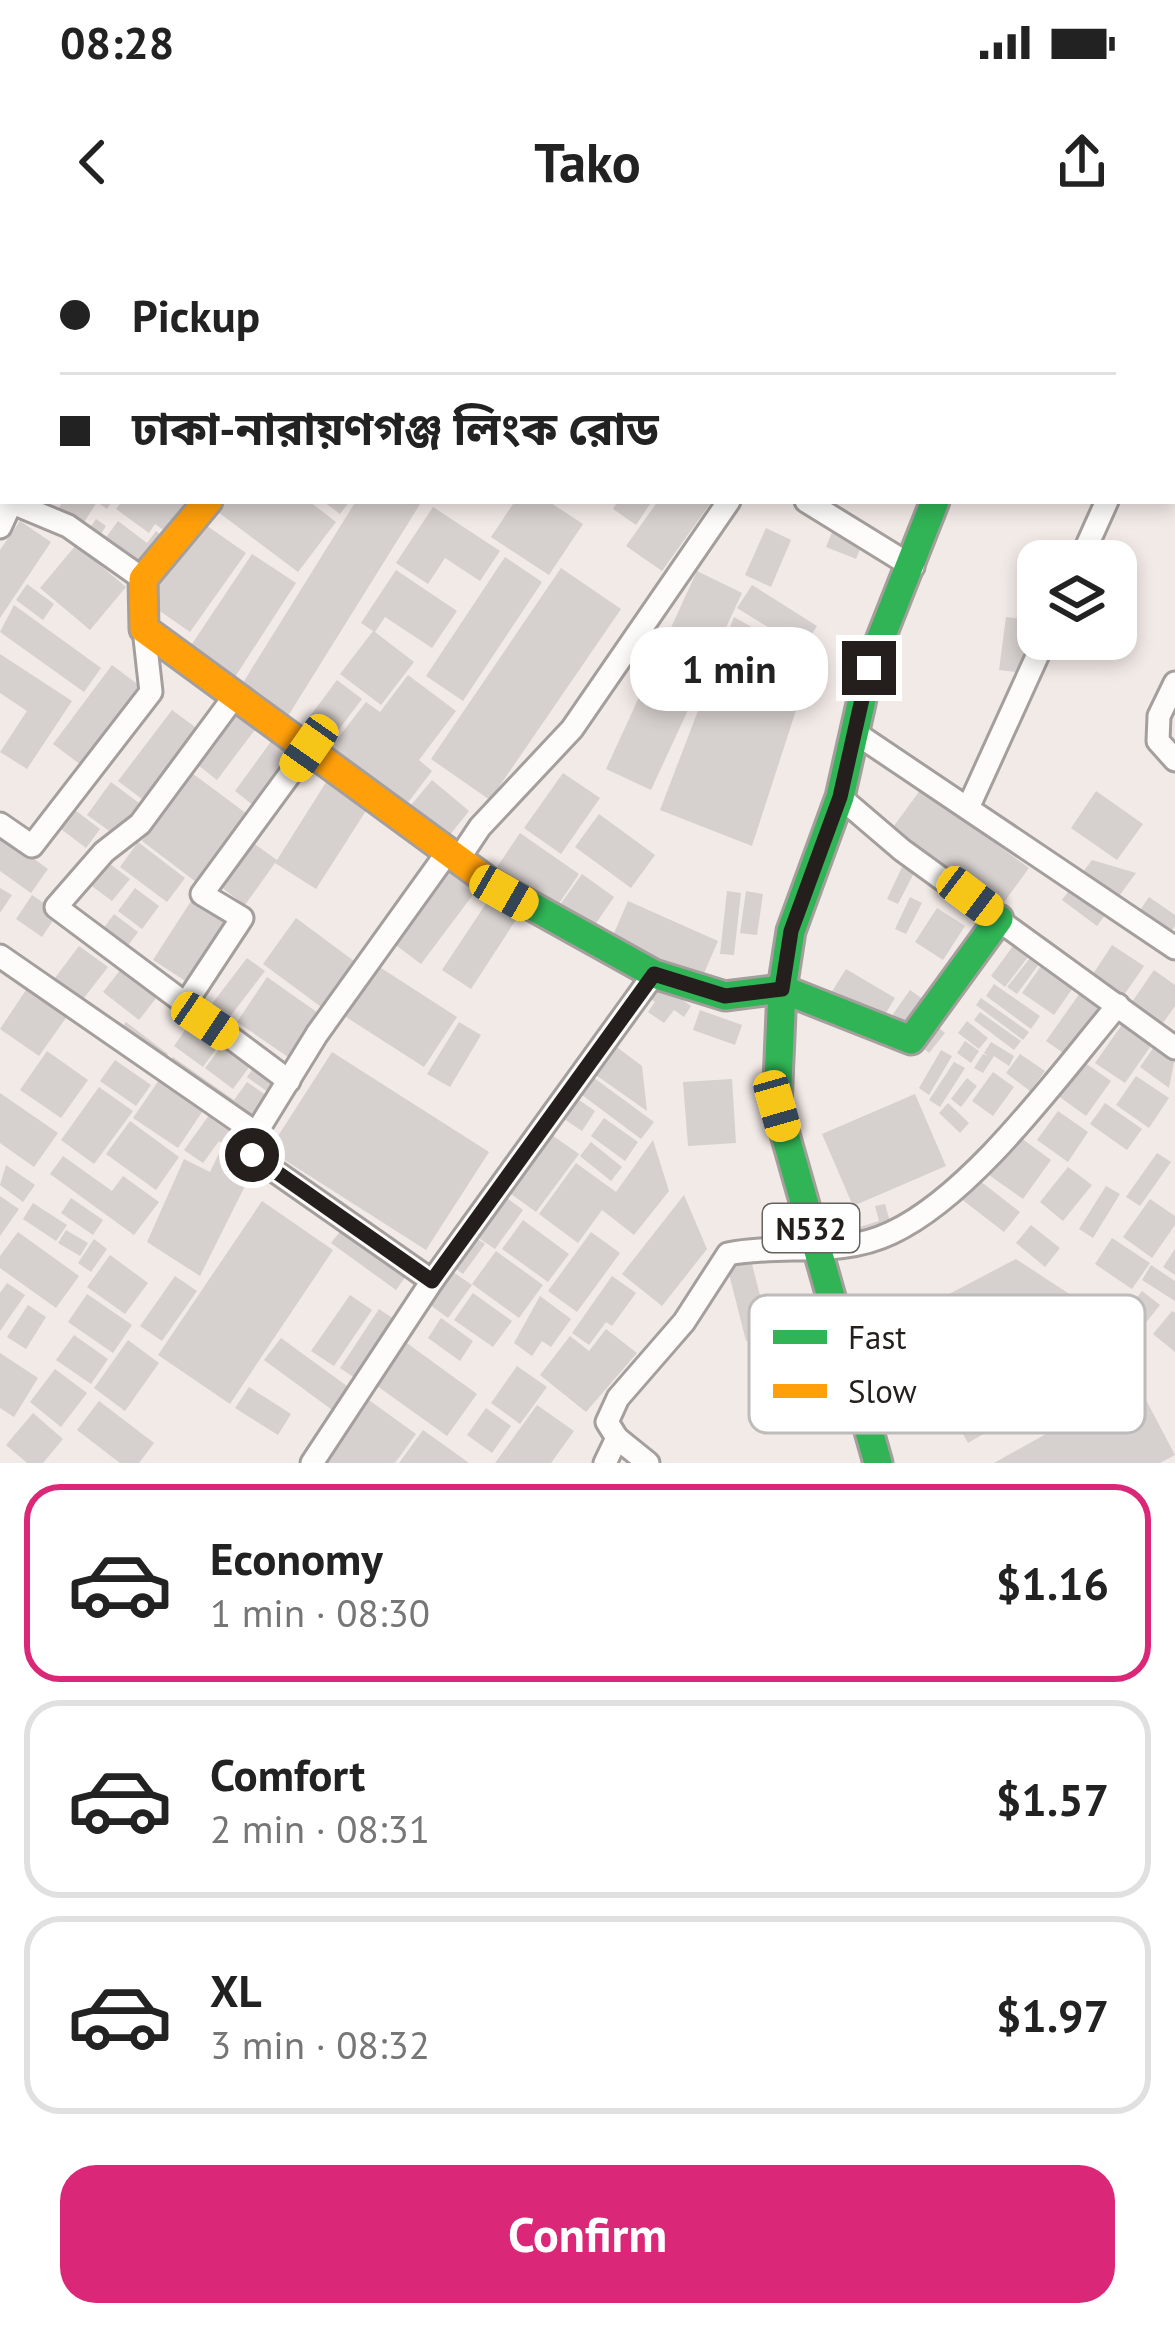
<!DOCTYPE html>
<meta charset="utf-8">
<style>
body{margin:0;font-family:"PT Sans","Noto Sans Bengali",sans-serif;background:#f2f2f2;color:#222;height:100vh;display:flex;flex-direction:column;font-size:45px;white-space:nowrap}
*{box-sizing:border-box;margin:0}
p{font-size:39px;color:#767676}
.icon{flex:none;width:66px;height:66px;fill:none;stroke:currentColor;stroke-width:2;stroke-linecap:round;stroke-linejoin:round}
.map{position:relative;height:1223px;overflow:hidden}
.drawer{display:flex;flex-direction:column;background:#fff;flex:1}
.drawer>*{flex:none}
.hud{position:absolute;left:0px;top:0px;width:1176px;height:264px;box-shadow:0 6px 18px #0003;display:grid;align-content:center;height:264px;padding:0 60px;background:#fff}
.buttons{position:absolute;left:1017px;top:300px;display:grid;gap:24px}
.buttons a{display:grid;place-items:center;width:120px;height:120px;border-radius:24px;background:#fff;box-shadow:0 6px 18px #0003;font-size:60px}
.end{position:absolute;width:54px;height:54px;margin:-27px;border:15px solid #241f1d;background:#fff;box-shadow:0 0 0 6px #fff}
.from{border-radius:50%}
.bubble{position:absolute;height:84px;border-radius:36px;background:#fff;box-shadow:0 6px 18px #0003;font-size:39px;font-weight:800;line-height:84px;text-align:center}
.car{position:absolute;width:36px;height:72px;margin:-36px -18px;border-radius:15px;box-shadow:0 0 9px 3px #0007;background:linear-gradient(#f5c518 24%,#345 0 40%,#f5c518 0 76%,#345 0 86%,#f5c518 0)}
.hud b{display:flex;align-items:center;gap:42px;height:114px;font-size:45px}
.hud b+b{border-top:3px solid #e0e0e0}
.hud i{width:30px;height:30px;background:#222}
ul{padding:21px 0 0;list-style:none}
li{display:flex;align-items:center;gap:36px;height:198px;margin:0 24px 18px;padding:0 36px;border:6px solid #e0e0e0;border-radius:36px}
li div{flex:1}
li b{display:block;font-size:45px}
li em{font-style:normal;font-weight:800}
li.active{border-color:#db2777}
li>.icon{width:108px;height:108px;stroke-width:1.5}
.action{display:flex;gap:24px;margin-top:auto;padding:24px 60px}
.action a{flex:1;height:138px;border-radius:36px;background:#db2777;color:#fff;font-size:48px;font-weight:800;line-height:138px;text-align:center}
.status{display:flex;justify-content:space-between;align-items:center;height:84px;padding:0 60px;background:#fff;direction:ltr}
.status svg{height:33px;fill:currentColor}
header{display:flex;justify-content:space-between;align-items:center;height:156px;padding:0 60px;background:#fff;font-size:54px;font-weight:800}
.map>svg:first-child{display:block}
</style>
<div class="status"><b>08:28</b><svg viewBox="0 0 49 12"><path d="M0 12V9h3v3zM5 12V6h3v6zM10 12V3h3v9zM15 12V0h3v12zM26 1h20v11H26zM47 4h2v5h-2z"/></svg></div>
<header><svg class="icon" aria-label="back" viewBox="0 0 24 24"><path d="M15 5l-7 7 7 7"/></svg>Tako<svg class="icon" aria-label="share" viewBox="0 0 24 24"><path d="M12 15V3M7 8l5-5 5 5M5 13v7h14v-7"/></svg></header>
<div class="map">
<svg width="1175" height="1223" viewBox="0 0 1175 1223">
<rect width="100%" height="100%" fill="#f2eae7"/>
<g fill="#d6d0ce">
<path d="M63,261H112L107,269L97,262L81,287L57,271Z"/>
<path d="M122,261H182L193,269L173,297L155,284L149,293L116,269Z"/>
<path d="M214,261H309L336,282L298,332L210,266Z"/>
<path d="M323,261H350L340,274Z"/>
<path d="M356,261H422L288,476L241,446Z"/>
<path d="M515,261H548L583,284L549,335L491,297Z"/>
<path d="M618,261H652L636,285L613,269Z"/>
<path d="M658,261H712L662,331L626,306Z"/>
<path d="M433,267L500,311L480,341L445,318L428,344L396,323Z"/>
<path d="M96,279L106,286L98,299L87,292Z"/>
<path d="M20,281L51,302L0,378V310Z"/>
<path d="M118,281L147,303L156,291L168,301L143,334L102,303Z"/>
<path d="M200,281L246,313L190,392L144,360Z"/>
<path d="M835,285L865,297L856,319L826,307Z"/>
<path d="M766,288L791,300L771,347L745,335Z"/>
<path d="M76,305L126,347L90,390L40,348Z"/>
<path d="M252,314L296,343L233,440L188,410Z"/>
<path d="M505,317L542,342L463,461L426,436Z"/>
<path d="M561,328L621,369L490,560L431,519Z"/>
<path d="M396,330L457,371L432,408L385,377L375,392L414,422L381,465L340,434L373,391L361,383Z"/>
<path d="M697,331L742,353L651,550L606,529Z"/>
<path d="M27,344L54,364L43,380L16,360Z"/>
<path d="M752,345L817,386L803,409L737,368Z"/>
<path d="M14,365L101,428L84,452L0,392Z"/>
<path d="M734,377L812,421L752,606L660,570Z"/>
<path d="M1006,377L1038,381V399H1045L1041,435L999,430Z"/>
<path d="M0,414L72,461L27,529L0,512L27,471L0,453Z"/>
<path d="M112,425L140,446L81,525L53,504Z"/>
<path d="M408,435L456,471L419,520L432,531L403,569L328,511L366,462L380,472Z"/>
<path d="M337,440L362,459L323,510L299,491Z"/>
<path d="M233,469L257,487L217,540L194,522Z"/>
<path d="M172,470L203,493L150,565L118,541Z"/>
<path d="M275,496L301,513L258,569L235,551Z"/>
<path d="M192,533L251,577L200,645L142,601Z"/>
<path d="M563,533L600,558L561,614L524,588Z"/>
<path d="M330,536L371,563L316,649L275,623L245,665L217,644L249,600L277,620Z"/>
<path d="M432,540L469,571L445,601L407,570Z"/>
<path d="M111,542L143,566L119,598L87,575Z"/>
<path d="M921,549L1029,628L999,669L891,590Z"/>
<path d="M1096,551L1143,584L1117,620L1071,588Z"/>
<path d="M71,567L100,589L86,608L57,586Z"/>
<path d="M599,574L655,615L631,648L575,607Z"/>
<path d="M520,593L579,634L552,674L493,633Z"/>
<path d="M0,594L48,629L31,653L0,631Z"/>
<path d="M138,602L185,638L167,662L120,627Z"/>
<path d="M1092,620L1136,633L1097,686L1062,660Z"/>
<path d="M106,621L130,639L112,661L89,644Z"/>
<path d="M902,627L914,633L898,664L887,659Z"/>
<path d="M443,628L475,652L421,724L389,700Z"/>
<path d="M582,634L614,657L590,692L557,669Z"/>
<path d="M0,648L12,655L0,673Z"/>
<path d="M135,648L159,666L142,689L118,671Z"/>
<path d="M727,651L741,653L734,715L720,714Z"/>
<path d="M746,651L763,654L757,695L740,693Z"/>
<path d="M32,655L58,673L42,697L16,679Z"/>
<path d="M491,656L519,675L471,749L442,730Z"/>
<path d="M910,657L922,663L906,694L895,689Z"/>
<path d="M1149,657L1175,675V686L1158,710L1127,689Z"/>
<path d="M193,658L229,682L190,744L153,720Z"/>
<path d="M628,661L718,701L701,740L611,700Z"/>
<path d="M937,668L965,686L943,720L915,702Z"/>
<path d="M114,674L138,692L121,715L97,697Z"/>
<path d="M296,678L358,724L324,769L263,724Z"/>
<path d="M1112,705L1144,726L1122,758L1091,737Z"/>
<path d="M79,706L108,727L80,763L52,742Z"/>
<path d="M1013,706L1028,717L1005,747L991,736Z"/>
<path d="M247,718L265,731L229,778L211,765Z"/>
<path d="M1030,718L1039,724L1017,754L1007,747Z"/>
<path d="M1043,723L1075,745L1054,775L1022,753Z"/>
<path d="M378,726L457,777L424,827L346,777Z"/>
<path d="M121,729L157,757L139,780L103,752Z"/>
<path d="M846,729L895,758L872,796L823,766Z"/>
<path d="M1154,730L1175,745V766L1163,783L1132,762Z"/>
<path d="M267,737L321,775L291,819L237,782Z"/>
<path d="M32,741L73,768L39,816L0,789Z"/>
<path d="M658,742L691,766L684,777L674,770L664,783L648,772L655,762L647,756Z"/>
<path d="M994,744L1040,776L1031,789L986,756Z"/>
<path d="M1085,746L1114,766L1075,821L1046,801Z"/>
<path d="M910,750L930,764L896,811L877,797Z"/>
<path d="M981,758L1029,792L1023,800L976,765Z"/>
<path d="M700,770L742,785L735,805L693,790Z"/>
<path d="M980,772L1021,801L1014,810L974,780Z"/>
<path d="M1126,779L1155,800L1125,843L1095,823Z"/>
<path d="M192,780L222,801L203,827L174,806Z"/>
<path d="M967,781L988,798L979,809L958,793Z"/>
<path d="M126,782L168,814L160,824L118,792Z"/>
<path d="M459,782L481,795L450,847L427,834Z"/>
<path d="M933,783L945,793L929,813L917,803Z"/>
<path d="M227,799L255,819L233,849L205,828Z"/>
<path d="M965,801L979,811L971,823L957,813Z"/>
<path d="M991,802L1014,816L1009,826L994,816L983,833L974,828L983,814L988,816L984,813Z"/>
<path d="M1156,804L1175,817L1169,848L1140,827Z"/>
<path d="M614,805L642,826L647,871L593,833Z"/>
<path d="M941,810L952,816L929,855L919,848Z"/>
<path d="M47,811L88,840L61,878L20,850Z"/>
<path d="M332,812L489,912L426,1010L269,910Z"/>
<path d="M1020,814L1045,831L1030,851L1006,833Z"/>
<path d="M173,817L234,860L247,842L273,860L257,884L168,823Z"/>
<path d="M115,820L151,845L136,866L100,841Z"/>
<path d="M1081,820L1111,841L1086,876L1057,855Z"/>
<path d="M954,822L965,828L940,867L929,860Z"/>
<path d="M254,827L282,846L275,857L247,837Z"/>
<path d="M993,832L1014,847L993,876L972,861Z"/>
<path d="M590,835L654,882L641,899L578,852Z"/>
<path d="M1136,836L1169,858L1149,888L1116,865Z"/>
<path d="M161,837L206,866L178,908L133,878Z"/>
<path d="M967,838L977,846L961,867L951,859Z"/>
<path d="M732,839L736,903L688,906L683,842Z"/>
<path d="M99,847L133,871L94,924L61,900Z"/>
<path d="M0,853L58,893L34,927L0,903Z"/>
<path d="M569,853L595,871L582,891L555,873Z"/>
<path d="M915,854L946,926L853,966L822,894Z"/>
<path d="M948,863L969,883L960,893L939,873Z"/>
<path d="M1105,863L1142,889L1127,910L1090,884Z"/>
<path d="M212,871L248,897L237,914L219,901L203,923L184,910Z"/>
<path d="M1058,871L1088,892L1068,922L1037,900Z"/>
<path d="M604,878L638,902L625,921L591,896Z"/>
<path d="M130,881L179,917L156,950L106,914Z"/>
<path d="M549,893L579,914L536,972L507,951Z"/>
<path d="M1017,895L1051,920L1023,959L989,935Z"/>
<path d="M653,900L669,951L634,995L602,970L578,1003L539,974L576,923L616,952Z"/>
<path d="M591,902L622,927L611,941L580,916Z"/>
<path d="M222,907L256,924L200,1036L147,1002L184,919L210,932Z"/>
<path d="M1157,913L1171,922L1140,966L1126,957Z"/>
<path d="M63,916L112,951L123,936L159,962L134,995L50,934Z"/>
<path d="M6,925L35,945L23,962L0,945Z"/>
<path d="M1068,927L1092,945L1063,981L1040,962Z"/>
<path d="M975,937L1020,972L1004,992L960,958Z"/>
<path d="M1106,946L1120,954L1093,998L1079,989Z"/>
<path d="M503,955L523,970L495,1009L474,995Z"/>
<path d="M684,955L707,1009L662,1066L622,1034Z"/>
<path d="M0,956L19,969L0,996Z"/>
<path d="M71,958L103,980L93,995L61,973Z"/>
<path d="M1150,959L1175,976V985L1152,1018L1123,997Z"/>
<path d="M262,961L333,1010L230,1164L158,1115Z"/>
<path d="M33,963L67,985L56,1001L23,979Z"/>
<path d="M885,964L896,1003L863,1013L856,988L879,981L875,966Z"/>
<path d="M523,980L569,1014L548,1042L502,1009Z"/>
<path d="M1031,985L1060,1008L1045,1027L1016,1003Z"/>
<path d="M342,989L406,1036L396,1050L331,1003Z"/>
<path d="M66,990L88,1003L80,1016L58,1003Z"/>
<path d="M18,992L79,1036L56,1068L0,1028V1016Z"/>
<path d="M591,992L620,1013L577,1072L548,1051Z"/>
<path d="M469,993L485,1004L463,1034L448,1023Z"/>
<path d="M1112,998L1150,1023L1132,1049L1095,1024Z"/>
<path d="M94,999L107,1009L91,1032L78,1023Z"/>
<path d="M1175,1009V1035L1163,1027Z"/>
<path d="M496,1011L543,1045L519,1078L472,1044Z"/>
<path d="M110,1015L148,1043L125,1074L87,1047Z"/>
<path d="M1016,1019L1074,1057L934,1131L905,1077Z"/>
<path d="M751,1020L770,1095L746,1101L727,1026Z"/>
<path d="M1151,1025L1175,1041V1061L1142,1040Z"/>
<path d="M446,1027L472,1045L448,1078L422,1059Z"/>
<path d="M175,1036L197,1051L162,1101L140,1086Z"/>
<path d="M612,1036L636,1053L612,1086L606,1082L589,1105L572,1093Z"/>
<path d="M7,1043L25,1055L0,1091V1053Z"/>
<path d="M1142,1051L1160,1065L1140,1090L1123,1076Z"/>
<path d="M473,1053L512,1081L493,1107L454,1080Z"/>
<path d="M87,1054L132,1085L113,1113L68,1082Z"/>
<path d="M350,1055L372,1070L334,1126L311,1111Z"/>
<path d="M540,1056L571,1079L551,1107L542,1101L532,1116L514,1103Z"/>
<path d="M28,1065L46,1077L26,1109L7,1097Z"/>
<path d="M379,1069L394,1079L355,1138L340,1128Z"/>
<path d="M1172,1071L1175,1073V1112L1153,1094Z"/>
<path d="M441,1078L473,1101L460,1121L428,1098Z"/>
<path d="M606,1089L637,1113L586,1172L540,1135L570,1096L589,1111Z"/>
<path d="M1054,1092L1095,1129L968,1203L940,1153Z"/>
<path d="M74,1095L108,1119L91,1144L56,1120Z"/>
<path d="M281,1098L351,1149L335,1172L264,1120Z"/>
<path d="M128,1100L159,1123L125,1171L94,1148Z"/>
<path d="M404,1101L477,1154L447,1196L373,1143Z"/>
<path d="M0,1113L38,1138L14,1177L0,1168Z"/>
<path d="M517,1126L547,1147L520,1184L491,1163Z"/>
<path d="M55,1129L87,1153L61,1187L30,1162Z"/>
<path d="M1137,1143L1175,1215L1160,1223H994Z"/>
<path d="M249,1147L291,1174L278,1195L235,1168Z"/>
<path d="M366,1158L416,1194L395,1223H318Z"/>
<path d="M99,1161L154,1203L139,1223H120L77,1190Z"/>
<path d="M537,1165L574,1191L551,1223H495Z"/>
<path d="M486,1168L511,1186L492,1213L467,1195Z"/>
<path d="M33,1173L63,1199L43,1223H27L6,1205Z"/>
<path d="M423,1190L469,1223H399Z"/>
</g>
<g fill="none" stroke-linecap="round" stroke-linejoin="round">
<defs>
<g id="street">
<path d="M100,3L101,0"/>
<path d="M410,3L412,0"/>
<path d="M1173,117L1175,112"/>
<path d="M8,261L68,286L143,339"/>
<path d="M806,261L913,327"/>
<path d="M0,287L12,261"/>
<path d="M1080,321L1107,261"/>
<path d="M1175,443L1159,476L1158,501L1175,520"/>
<path d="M234,457L140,584L104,612L56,667L289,841"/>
<path d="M854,492L1175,708"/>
<path d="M840,557L902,610L1175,808"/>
<path d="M968,568L1045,399"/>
<path d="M0,584L32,606L151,452L144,389"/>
<path d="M458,620L480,587L572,489L729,261"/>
<path d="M0,716L256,893L252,915L432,1041L654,734"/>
<path d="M184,766L242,678L202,654L309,508"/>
<path d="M256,893L317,794L447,613"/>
<path d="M617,1198L648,1223"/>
<path d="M312,1223L432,1041"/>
<path d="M605,1223L617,1198L607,1182L618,1158L684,1082L728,1014C782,1003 839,1018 891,993C973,955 1059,835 1118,765"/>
</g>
<g id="fast">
<path d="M492,644L654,734L725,756L782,749L911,800L999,679"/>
<path d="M878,1223L777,866L782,749L791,691L840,557L869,428L935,261"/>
</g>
<g id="slow">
<path d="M1075,3L1077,0"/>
<path d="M208,261L143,339L144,389L492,644"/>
</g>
</defs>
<use href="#street" stroke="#a49f9c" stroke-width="27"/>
<use href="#fast" stroke="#a49f9c" stroke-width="33"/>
<use href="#slow" stroke="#a49f9c" stroke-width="33"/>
<use href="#street" stroke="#fdfcfb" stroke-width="21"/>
<use href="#fast" stroke="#30b455" stroke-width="27"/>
<use href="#slow" stroke="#ff9f0a" stroke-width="27"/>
</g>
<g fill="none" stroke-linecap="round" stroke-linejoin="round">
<path stroke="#241f1d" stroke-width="15" d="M252,915L432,1041L654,734L725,756L782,749L791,691L840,557L869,428"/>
</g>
<g text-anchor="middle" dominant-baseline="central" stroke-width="9" stroke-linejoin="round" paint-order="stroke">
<rect fill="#fff" stroke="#666261" stroke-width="3" x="763" y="964" width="96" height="48" rx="9"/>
<g font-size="30" font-weight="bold" fill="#241f1d">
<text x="811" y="988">N532</text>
</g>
</g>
<rect x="749" y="1055" width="396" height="138" rx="18" fill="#fff" stroke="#bdbcbb" stroke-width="3"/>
<rect x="773" y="1090" width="54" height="14" fill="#30b455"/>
<rect x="773" y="1144" width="54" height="14" fill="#ff9f0a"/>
<g font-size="33" fill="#241f1d">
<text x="848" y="1109">Fast</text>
<text x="848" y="1163">Slow</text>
</g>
</svg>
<div class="buttons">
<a><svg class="icon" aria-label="layers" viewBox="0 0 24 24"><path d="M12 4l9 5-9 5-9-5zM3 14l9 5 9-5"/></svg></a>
</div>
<i class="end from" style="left:252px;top:915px"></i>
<i class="end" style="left:869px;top:428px"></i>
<div class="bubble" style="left:630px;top:387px;width:198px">1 min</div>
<i class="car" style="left:309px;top:508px;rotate:215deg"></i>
<i class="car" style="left:504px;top:653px;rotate:120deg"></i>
<i class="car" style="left:970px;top:656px;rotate:127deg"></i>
<i class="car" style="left:205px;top:781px;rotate:124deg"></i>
<i class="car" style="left:777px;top:866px;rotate:164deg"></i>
<div class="hud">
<b><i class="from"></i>Pickup</b>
<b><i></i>ঢাকা-নারায়ণগঞ্জ লিংক রোড</b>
</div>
</div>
<section class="drawer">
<ul>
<li class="active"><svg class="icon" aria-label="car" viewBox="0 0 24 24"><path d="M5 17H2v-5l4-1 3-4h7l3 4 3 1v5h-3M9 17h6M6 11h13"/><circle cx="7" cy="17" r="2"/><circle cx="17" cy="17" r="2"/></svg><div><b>Economy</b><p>1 min · 08:30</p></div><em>$1.16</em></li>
<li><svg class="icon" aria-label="car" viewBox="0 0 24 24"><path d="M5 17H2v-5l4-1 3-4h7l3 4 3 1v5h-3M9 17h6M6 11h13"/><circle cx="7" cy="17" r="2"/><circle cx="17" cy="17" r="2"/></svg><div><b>Comfort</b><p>2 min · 08:31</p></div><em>$1.57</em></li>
<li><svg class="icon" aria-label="car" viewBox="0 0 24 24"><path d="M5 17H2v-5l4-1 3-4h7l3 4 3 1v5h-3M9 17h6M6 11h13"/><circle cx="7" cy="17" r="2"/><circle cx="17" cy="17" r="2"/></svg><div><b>XL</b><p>3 min · 08:32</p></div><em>$1.97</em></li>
</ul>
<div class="action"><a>Confirm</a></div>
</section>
